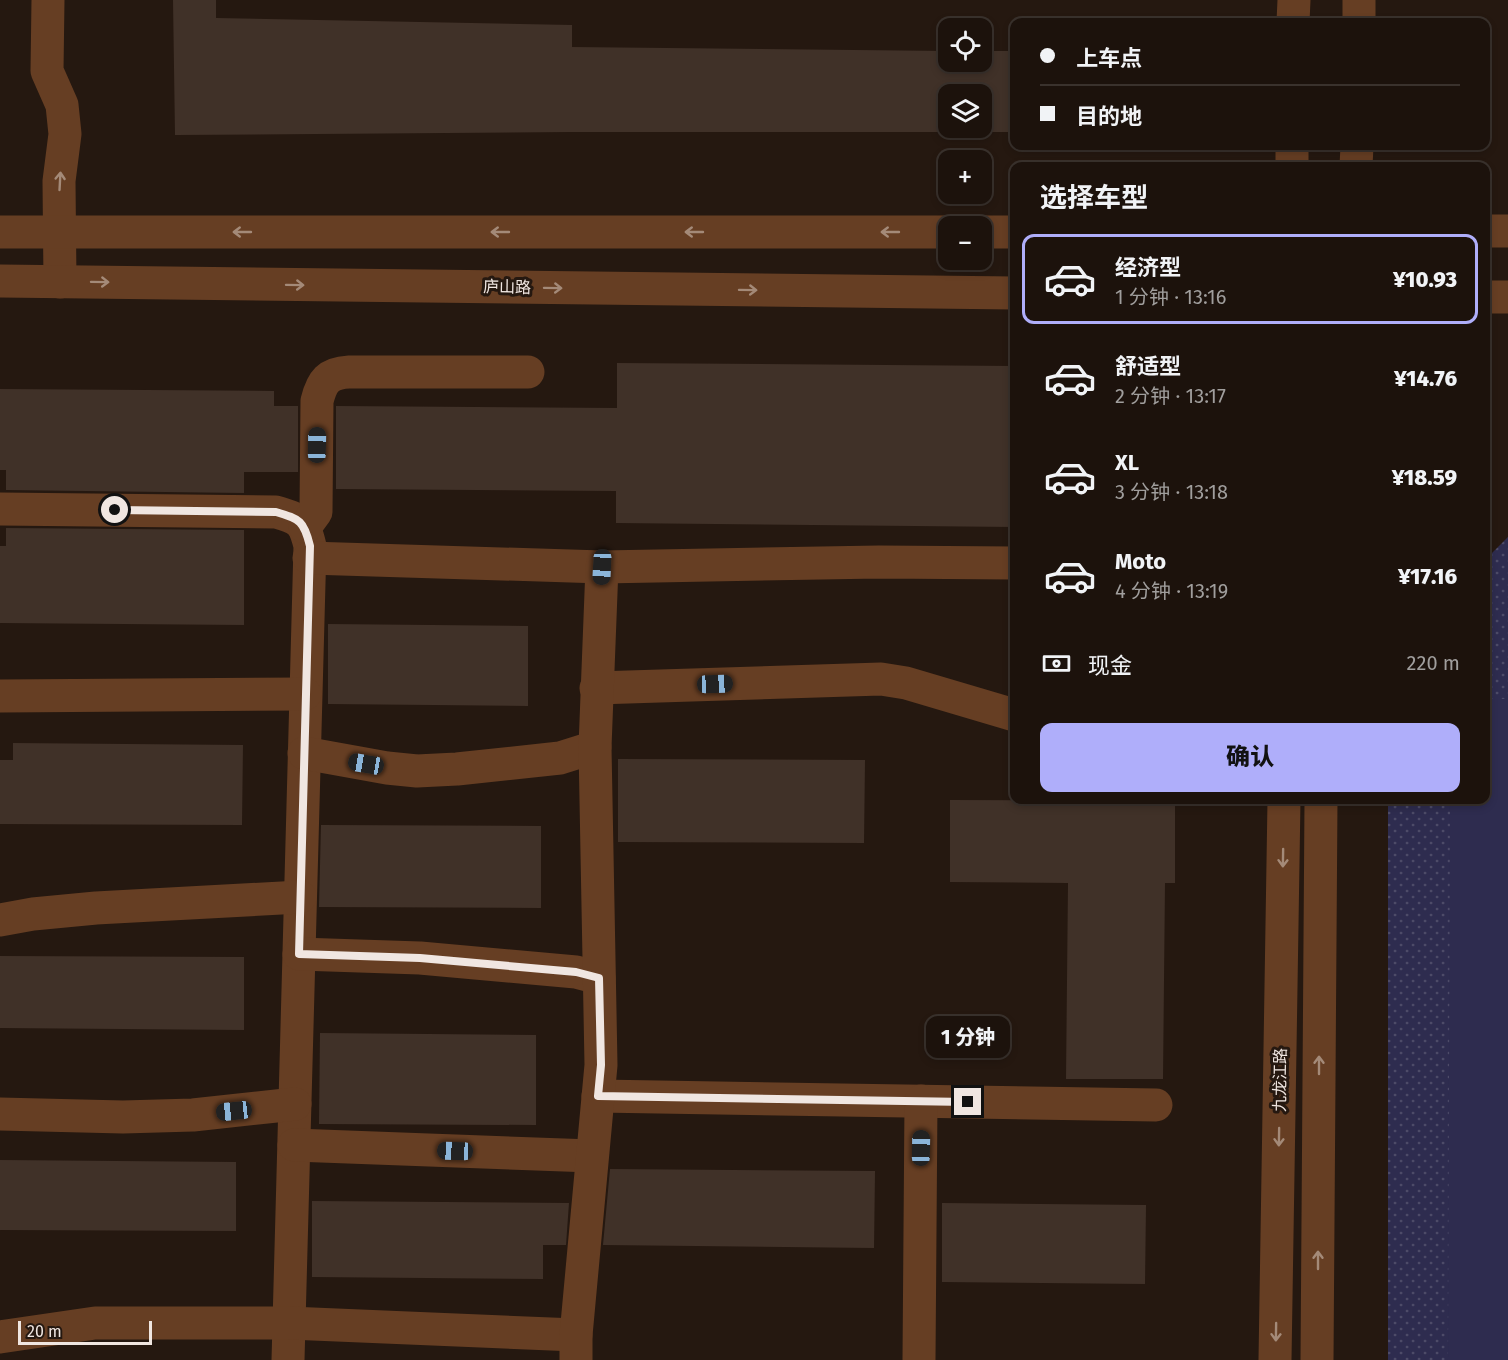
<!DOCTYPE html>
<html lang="zh">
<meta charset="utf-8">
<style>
body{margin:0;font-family:"Fira Sans","Noto Sans SC",sans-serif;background:#251b15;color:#f1f3f6;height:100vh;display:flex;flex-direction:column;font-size:22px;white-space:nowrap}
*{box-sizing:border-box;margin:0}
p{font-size:20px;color:#a09e9d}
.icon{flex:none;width:33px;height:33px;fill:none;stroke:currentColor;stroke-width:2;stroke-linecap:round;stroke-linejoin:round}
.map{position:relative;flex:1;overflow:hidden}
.side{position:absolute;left:1010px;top:162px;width:480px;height:642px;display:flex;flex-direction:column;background:#1c120c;border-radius:12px;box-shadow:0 3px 9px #0003,0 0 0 2px #3a322d}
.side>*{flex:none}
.banner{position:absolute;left:1010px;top:18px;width:480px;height:132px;border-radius:12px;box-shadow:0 3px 9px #0003,0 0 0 2px #3a322d;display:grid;align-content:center;height:132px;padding:0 30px;background:#1c120c}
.controls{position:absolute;left:938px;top:18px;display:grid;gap:12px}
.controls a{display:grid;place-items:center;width:54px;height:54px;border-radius:12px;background:#1c120c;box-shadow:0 3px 9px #0003,0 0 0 2px #3a322d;font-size:30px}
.scale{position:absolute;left:18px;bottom:15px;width:134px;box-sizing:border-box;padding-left:6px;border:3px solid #f0e6e1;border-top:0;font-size:16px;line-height:21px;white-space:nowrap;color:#f0e6e1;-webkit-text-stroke:4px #251810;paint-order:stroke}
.end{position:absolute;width:27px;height:27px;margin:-14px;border:8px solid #f0e6e1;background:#111;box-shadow:0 0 0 3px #111}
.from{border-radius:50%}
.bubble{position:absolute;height:42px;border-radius:12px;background:#1c120c;box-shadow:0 3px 9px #0003,0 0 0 2px #3a322d;font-size:20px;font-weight:800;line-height:42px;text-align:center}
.car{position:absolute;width:18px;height:36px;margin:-18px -9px;border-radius:8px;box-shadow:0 0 4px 2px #0007;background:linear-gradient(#222 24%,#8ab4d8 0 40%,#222 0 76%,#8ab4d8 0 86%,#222 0)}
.banner b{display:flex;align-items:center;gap:21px;height:57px;font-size:22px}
.banner b+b{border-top:2px solid #3a322d}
.banner i{width:15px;height:15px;background:#f1f3f6}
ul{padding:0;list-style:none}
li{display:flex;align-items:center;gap:18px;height:90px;margin:0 12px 9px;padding:0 18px;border:3px solid transparent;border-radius:12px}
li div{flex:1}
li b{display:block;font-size:22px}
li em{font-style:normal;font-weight:800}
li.current{border-color:#afaefa}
li>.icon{width:54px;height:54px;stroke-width:1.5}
h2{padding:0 30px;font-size:27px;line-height:72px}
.pay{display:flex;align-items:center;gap:15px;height:66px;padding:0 30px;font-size:22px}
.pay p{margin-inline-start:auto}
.primary-button{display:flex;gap:12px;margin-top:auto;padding:12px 30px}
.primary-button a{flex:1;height:69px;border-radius:12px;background:#afaefa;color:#111;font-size:24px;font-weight:800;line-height:69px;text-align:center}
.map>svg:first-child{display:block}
</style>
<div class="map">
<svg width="1508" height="1360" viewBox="0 0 1508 1360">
<defs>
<pattern id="park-dots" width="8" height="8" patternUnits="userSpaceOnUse" patternTransform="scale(1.5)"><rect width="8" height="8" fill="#2e2c4f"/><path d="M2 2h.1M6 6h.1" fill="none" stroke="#4d4b68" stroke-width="1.8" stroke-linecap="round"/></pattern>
</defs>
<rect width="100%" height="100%" fill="#251810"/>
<path fill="url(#park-dots)" d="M1508,537V1360H1388V800H1485V560Z"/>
<path fill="#2e2c4f" d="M1485,699H1508V1360H1448L1450,800H1485Z"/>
<g fill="#403128" fill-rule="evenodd">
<path d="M173,0H216V18L572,25V47L948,51V62H981V51H1014V132H572L175,135ZM948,94H981V128H948Z"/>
<path d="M617,363L1014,366V527L616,523V491L336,489V406L617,408Z"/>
<path d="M0,389L274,391V406H298V472H244V493L6,490V470H0Z"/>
<path d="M6,528L244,530V625L0,623V546H6Z"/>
<path d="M328,624L528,626V706L328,704Z"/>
<path d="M13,743L243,745L242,825L0,824V760H13Z"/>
<path d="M618,759L865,760L864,843L618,842Z"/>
<path d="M950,800L1175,801V883H1165L1163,1079H1066L1068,883L950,882Z"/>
<path d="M321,825L541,826V908L319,907Z"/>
<path d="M0,956L244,957V1030L0,1028Z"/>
<path d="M320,1033L536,1035V1125L319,1124Z"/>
<path d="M0,1160L236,1162V1231L0,1230Z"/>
<path d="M610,1169L875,1171L874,1248L603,1245Z"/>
<path d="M312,1201L569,1203L566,1245H543V1279L312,1277Z"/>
<path d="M942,1203L1146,1205L1145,1284L942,1282Z"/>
</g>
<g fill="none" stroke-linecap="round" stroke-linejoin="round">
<g stroke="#663e23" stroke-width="33">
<path d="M48,0L47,71L62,105L65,134L59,181L60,282"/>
<path d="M1293,22L1294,0"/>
<path d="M1359,22V0"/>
<path d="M1292,166V146"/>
<path d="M1356,166L1357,146"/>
<path d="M1485,231H1508"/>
<path d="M0,232H948"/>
<path d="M981,232H1014"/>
<path d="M0,281L1014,293"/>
<path d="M1485,297H1508"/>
<path d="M0,509L276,512C300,519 304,521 310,546L288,1360"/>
<path d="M305,527L316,512L317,401C322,381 328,373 349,372H528"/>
<path d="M309,558L602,567L879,562L1014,563"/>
<path d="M596,688L881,679L906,683L1014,715"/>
<path d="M0,696L305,694"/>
<path d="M304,753L387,768L417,771L457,769L560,758L595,747"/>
<path d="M0,920L33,914L96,908L300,897"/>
<path d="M299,954L420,958L576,972L599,978"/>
<path d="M598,1096L1156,1105"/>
<path d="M0,1114L123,1117L193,1115L295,1104"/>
<path d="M294,1145L592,1156"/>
<path d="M0,1337L95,1323H289L576,1335"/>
<path d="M576,1360V1335L601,1065L595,747L602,567"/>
<path d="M919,1360L921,1101"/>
<path d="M1275,1360L1284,800"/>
<path d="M1317,1360L1321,800"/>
</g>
</g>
<defs><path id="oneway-shaft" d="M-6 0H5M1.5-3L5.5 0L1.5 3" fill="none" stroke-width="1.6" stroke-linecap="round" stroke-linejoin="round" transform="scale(1.5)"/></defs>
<g stroke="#a48a78">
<use href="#oneway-shaft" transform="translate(60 181) rotate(-87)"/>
<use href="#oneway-shaft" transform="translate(242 232) rotate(180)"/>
<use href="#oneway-shaft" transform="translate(500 232) rotate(180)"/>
<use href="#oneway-shaft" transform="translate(694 232) rotate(180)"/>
<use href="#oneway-shaft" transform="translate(890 232) rotate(180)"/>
<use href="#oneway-shaft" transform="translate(100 282) rotate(1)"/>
<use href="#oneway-shaft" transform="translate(295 285) rotate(1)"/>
<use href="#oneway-shaft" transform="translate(553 288) rotate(1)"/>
<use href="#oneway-shaft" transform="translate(748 290) rotate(1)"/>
<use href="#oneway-shaft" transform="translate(1283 858) rotate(91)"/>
<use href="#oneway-shaft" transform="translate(1319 1065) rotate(-90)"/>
<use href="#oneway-shaft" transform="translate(1279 1137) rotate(91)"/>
<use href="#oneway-shaft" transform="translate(1318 1260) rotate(-90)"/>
<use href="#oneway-shaft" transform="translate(1276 1332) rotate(91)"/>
</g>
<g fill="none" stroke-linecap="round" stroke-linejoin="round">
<path stroke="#f0e6e1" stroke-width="8" d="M115,510L276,512C300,519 304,521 310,546L299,954L420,958L576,972L599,978L601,1065L598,1096L968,1102"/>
</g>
<g text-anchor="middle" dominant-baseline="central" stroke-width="6" stroke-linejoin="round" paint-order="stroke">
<g font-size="16" fill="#f0e6e1" stroke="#251810">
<text transform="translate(507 287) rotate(1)">庐山路</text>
<text transform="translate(1280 1080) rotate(-89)">九龙江路</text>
</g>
</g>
</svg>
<div class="controls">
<a><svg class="icon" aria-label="locate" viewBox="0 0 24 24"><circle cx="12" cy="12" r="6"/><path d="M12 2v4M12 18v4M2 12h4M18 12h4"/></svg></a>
<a><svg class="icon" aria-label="layers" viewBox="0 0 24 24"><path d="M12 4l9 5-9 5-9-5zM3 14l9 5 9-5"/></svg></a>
<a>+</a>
<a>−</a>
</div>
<div class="scale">20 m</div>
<i class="end from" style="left:115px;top:510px"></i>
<i class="end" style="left:968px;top:1102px"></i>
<div class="bubble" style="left:926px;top:1016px;width:84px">1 分钟</div>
<i class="car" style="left:317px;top:445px;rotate:1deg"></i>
<i class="car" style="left:602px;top:567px;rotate:183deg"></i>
<i class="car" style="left:715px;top:684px;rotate:88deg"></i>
<i class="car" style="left:366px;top:764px;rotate:280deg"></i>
<i class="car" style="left:234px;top:1111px;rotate:264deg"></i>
<i class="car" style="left:921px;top:1148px;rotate:1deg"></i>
<i class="car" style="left:455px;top:1151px;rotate:272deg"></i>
<div class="banner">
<b><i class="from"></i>上车点</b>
<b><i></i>目的地</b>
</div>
<section class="side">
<h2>选择车型</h2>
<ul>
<li class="current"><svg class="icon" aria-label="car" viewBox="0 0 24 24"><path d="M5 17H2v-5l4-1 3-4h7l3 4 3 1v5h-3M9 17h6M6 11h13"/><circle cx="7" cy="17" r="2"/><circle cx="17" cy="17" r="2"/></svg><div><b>经济型</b><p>1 分钟 · 13:16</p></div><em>¥10.93</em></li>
<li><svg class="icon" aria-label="car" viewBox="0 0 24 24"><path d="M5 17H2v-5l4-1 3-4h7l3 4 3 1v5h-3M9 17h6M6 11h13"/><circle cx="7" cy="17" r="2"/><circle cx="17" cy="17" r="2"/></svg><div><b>舒适型</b><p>2 分钟 · 13:17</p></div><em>¥14.76</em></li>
<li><svg class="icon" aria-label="car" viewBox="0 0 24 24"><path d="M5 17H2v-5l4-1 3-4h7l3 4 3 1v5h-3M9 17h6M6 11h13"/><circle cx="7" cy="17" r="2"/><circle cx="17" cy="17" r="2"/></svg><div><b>XL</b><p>3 分钟 · 13:18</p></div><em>¥18.59</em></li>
<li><svg class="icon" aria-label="car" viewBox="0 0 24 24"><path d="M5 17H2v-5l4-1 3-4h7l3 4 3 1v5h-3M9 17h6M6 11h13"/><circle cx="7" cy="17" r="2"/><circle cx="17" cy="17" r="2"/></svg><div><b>Moto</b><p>4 分钟 · 13:19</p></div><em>¥17.16</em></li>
</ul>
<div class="pay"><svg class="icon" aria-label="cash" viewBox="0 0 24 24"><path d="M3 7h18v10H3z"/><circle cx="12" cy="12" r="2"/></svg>现金<p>220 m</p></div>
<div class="primary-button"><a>确认</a></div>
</section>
</div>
